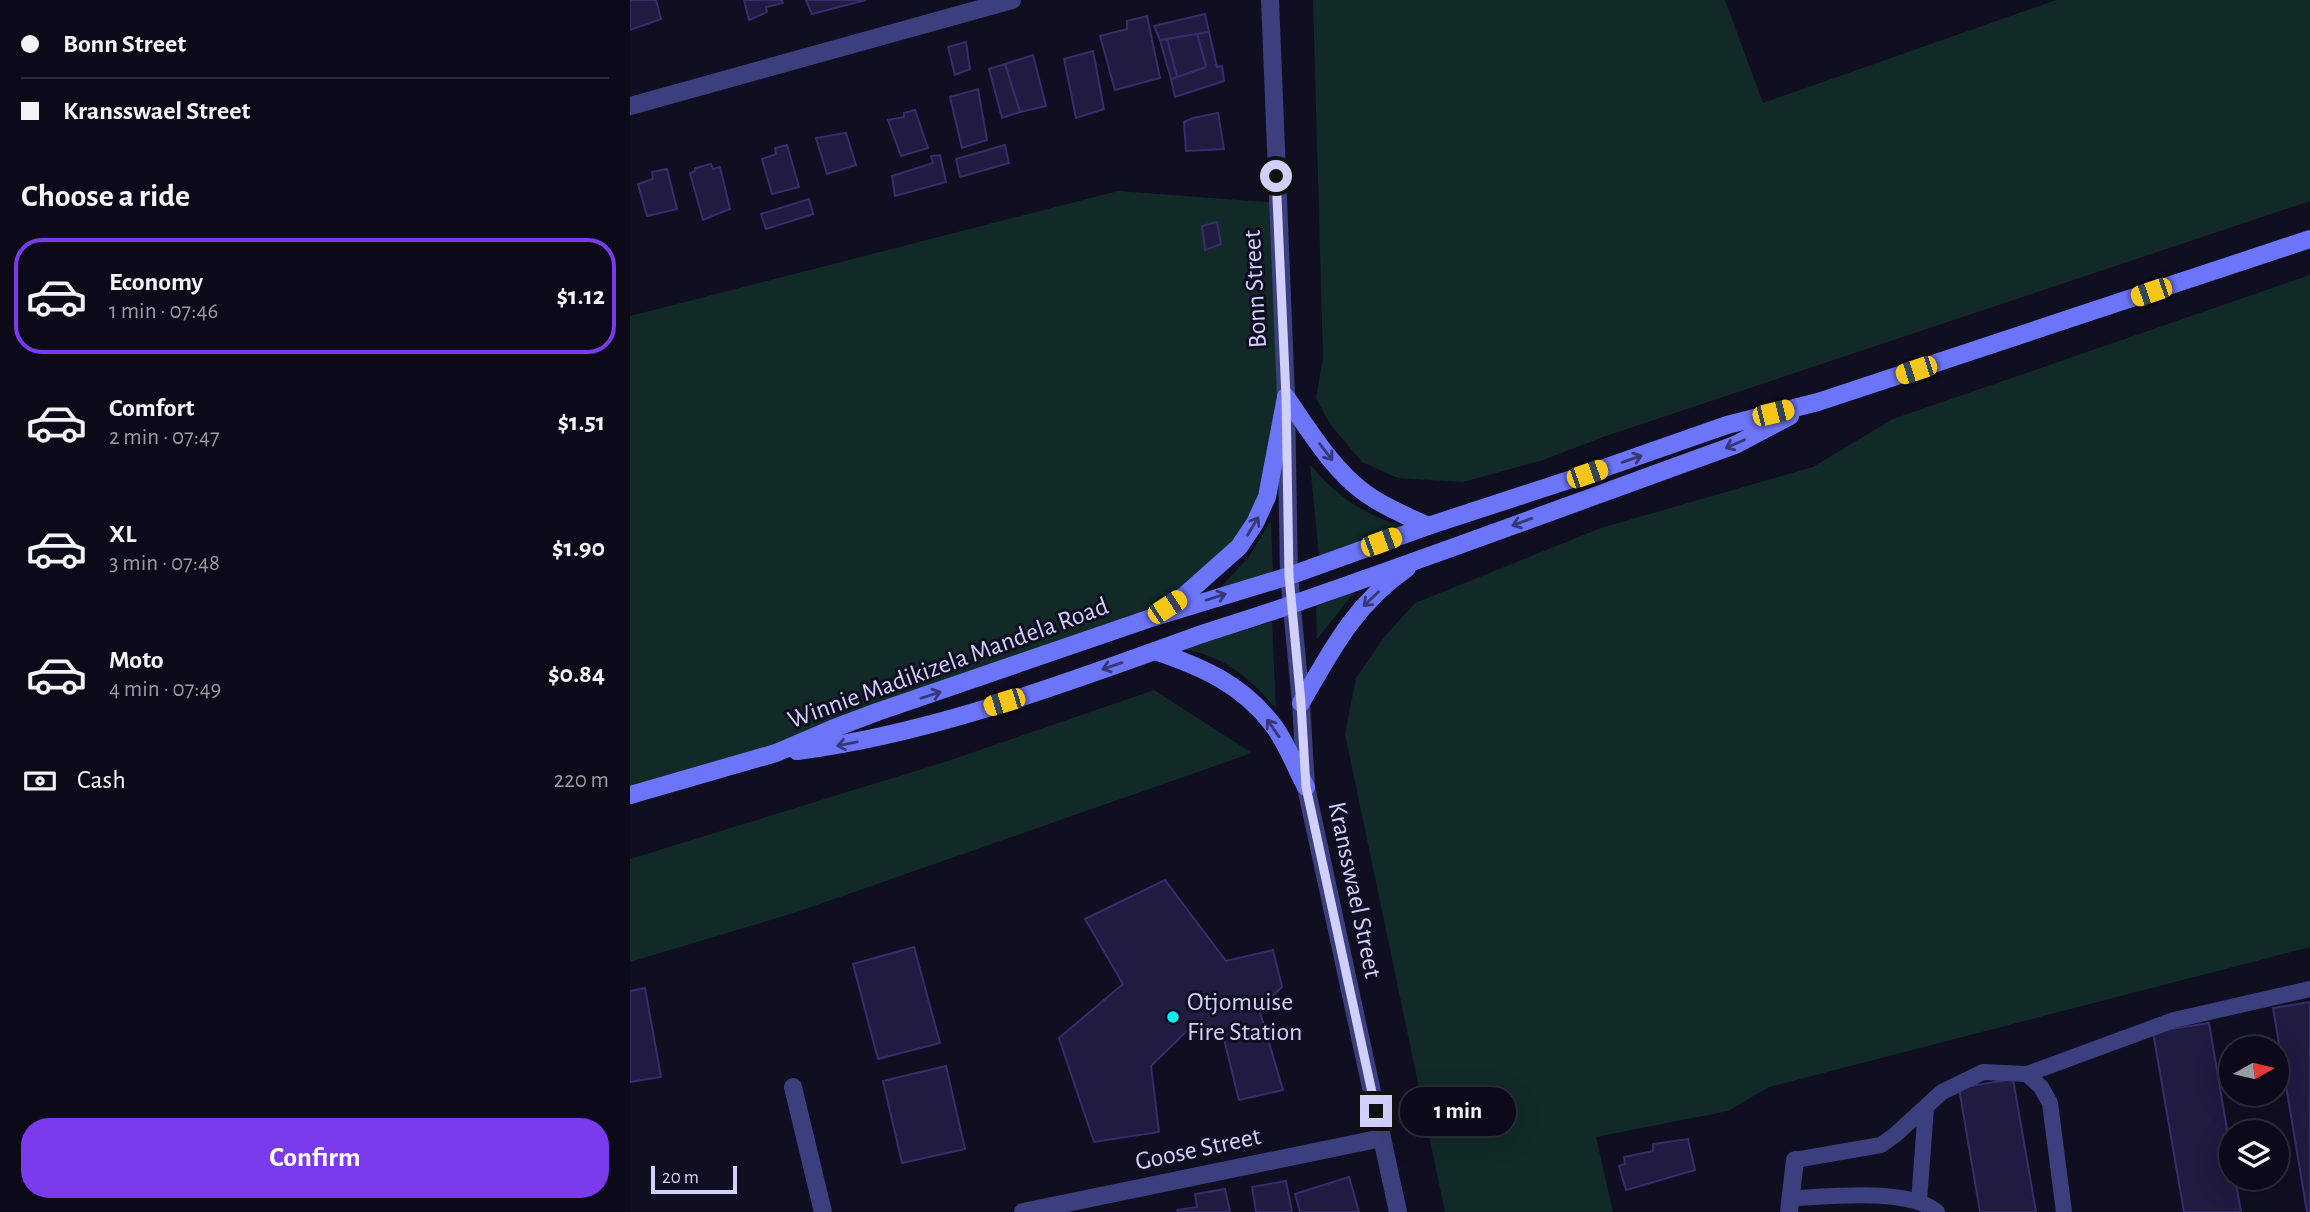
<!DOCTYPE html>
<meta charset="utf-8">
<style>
body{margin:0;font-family:"Alegreya Sans",sans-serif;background:#151322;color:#f1f3f6;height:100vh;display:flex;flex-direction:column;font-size:26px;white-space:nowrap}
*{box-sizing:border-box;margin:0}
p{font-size:23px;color:#9a9aa2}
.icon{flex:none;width:38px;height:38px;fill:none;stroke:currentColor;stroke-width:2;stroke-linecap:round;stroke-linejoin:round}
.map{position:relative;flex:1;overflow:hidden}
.drawer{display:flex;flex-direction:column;background:#0c0a19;width:630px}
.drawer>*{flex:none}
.guide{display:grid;align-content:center;height:154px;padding:0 21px;background:#0c0a19}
.needle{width:46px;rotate:82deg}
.fabs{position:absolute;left:1589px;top:1036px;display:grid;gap:14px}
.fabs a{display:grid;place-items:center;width:70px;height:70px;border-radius:50%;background:#0c0a19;box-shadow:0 7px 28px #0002,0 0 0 2px #2c2b38;font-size:35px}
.scale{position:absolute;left:21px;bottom:18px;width:86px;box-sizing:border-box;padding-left:7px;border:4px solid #d1d0fd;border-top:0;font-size:19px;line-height:24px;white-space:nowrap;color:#d1d0fd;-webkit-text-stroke:5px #100e21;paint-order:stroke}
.end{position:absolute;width:32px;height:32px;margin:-16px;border:9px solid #d1d0fd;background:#111;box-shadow:0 0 0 4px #111}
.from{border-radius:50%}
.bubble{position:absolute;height:49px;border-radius:24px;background:#0c0a19;box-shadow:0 7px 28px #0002,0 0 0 2px #2c2b38;font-size:23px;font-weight:700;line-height:49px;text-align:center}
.car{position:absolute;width:21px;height:42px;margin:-21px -10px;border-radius:9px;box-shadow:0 0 5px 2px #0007;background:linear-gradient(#f5c518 24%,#345 0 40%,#f5c518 0 76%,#345 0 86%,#f5c518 0)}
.guide b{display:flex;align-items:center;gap:24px;height:66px;font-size:26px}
.guide b+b{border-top:2px solid #2c2b38}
.guide i{width:18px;height:18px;background:#f1f3f6}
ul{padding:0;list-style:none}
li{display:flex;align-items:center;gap:21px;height:116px;margin:0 14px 10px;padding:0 7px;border:4px solid transparent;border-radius:28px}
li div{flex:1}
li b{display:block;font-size:26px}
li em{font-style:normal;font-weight:700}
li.on{border-color:#7c3aed}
li>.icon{width:63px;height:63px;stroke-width:1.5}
h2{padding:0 21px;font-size:32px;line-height:84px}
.pay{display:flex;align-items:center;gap:18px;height:77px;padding:0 21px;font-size:26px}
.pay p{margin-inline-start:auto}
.cta{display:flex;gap:14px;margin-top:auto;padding:14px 21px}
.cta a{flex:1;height:80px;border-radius:28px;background:#7c3aed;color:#fff;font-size:28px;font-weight:700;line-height:80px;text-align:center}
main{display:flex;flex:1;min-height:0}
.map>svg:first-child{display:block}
</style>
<main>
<section class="drawer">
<div class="guide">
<b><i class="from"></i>Bonn Street</b>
<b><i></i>Kransswael Street</b>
</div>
<h2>Choose a ride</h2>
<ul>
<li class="on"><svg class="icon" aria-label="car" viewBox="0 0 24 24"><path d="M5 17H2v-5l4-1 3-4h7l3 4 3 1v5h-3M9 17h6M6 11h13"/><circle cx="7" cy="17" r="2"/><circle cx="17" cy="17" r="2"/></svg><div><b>Economy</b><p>1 min · 07:46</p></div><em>$1.12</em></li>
<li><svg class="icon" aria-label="car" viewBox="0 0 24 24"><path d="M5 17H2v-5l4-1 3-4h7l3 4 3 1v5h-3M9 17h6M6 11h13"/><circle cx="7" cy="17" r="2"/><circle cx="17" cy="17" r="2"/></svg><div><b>Comfort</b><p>2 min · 07:47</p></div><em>$1.51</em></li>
<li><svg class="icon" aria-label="car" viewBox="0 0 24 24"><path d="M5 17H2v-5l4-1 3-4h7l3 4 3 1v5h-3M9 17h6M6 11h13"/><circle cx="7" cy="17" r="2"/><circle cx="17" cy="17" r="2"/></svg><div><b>XL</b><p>3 min · 07:48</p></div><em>$1.90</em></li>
<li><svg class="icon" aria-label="car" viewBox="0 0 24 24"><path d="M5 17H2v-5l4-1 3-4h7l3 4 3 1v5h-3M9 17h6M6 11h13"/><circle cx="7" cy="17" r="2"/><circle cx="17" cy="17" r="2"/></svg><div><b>Moto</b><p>4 min · 07:49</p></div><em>$0.84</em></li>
</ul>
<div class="pay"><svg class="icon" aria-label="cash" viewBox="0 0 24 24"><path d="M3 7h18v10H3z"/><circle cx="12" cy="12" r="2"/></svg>Cash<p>220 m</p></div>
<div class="cta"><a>Confirm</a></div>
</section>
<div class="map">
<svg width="1680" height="1212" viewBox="0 0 1680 1212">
<rect width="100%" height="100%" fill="#100e21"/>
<g fill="#112a27">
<path d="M683,0H1095L1133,103L1426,0H1680V201L976,436L910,461L833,482L768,478L732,462L700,424L686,398L693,357Z"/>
<path d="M488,191L647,203L656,397L625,523L518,619L0,795V316Z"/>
<path d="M1680,275V947L1139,1087L1098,1111L966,1137L983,1212H815L715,734L726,678L755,636L785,603L971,528L1183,467L1263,419Z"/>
<path d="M680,464C705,496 736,516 775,527L689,556Z"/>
<path d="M641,521L643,572L587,591L618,558Z"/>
<path d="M727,589L687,639L686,607Z"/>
<path d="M642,622L646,709C621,678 594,656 553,649Z"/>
<path d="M524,690L622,753L167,912L0,962V859L318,761Z"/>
</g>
<g fill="#1f1b41" stroke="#352e6c" stroke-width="2">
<path d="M0,0H26L31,19L0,30Z"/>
<path d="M114,0H152L153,3L136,7L137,12L119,20Z"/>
<path d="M176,0H236L182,14Z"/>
<path d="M575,14L579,32L530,40L524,26Z"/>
<path d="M517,16L530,78L485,90L470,36L497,29V21Z"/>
<path d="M579,32L587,67L592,66L594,81L545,97L541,79L576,67L567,34Z"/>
<path d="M567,34L576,67L547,77L537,39Z"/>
<path d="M537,39L547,77L541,79L530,40Z"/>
<path d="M336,42L340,69L325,75L318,47Z"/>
<path d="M463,51L474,109L446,118L434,59Z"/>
<path d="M403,55L416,106L390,112L375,64Z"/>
<path d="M375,64L390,112L372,118L359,69Z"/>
<path d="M348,89L357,140L332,148L320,97Z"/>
<path d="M285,110L298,148L271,156L258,120L274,117V113Z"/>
<path d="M588,113L594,149L556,151L554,122L563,118Z"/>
<path d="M216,133L226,165L197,174L186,138Z"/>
<path d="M157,145L169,187L142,194L132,159L146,154L145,148Z"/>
<path d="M375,145L379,163L330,177L326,159Z"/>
<path d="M310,155L316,182L265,196L262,176L303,163L301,156Z"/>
<path d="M81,164L83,169L90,167L100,209L73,220L60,173L65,171V168Z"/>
<path d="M37,169L47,209L17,216L8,184L23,179L22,172Z"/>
<path d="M179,199L183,214L136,229L131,214Z"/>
<path d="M587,222L591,244L575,250L572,226Z"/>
<path d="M535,880L596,961L643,950L652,987L629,1009L653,1090L609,1100L591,1027L564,1024L521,1066L529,1132L464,1142L429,1038L493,984L455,919Z"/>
<path d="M284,947L310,1043L248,1059L223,964Z"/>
<path d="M15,988L31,1077L0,1082V991Z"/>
<path d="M1680,1002V1212H1677L1643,1008Z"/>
<path d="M1579,1023L1601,1153V1178H1605L1611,1212H1554L1523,1032Z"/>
<path d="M316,1066L335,1149L272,1163L253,1081Z"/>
<path d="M1383,1079L1406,1212H1350L1329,1088Z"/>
<path d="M1058,1139L1065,1170L996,1190L989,1166L995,1164L994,1157L1023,1151V1144Z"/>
<path d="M719,1177L729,1212H670L665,1194Z"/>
<path d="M656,1181L662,1212H626L622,1187Z"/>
<path d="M595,1189L600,1212H548L547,1210L567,1207L565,1194Z"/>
</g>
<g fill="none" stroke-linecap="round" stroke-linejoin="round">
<g stroke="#3b3f7d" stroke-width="16">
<path d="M1397,1074L1544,1020L1680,989"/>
<path d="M1165,1160L1251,1145L1265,1135L1312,1092L1353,1072L1397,1074L1411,1087L1420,1103L1434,1212"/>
<path d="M1161,1198C1199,1197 1277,1187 1307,1212"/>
<path d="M1289,1201L1296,1108"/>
</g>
<g stroke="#3b3f7d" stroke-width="18">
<path d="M0,106L382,0"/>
<path d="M163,1087L193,1212"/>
<path d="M393,1212L752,1138"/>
<path d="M1159,1212L1165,1160"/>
</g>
<path stroke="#3b3f7d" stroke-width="18" d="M640,0L656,397L659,576L671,703L676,787L768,1212"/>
<g stroke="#6c75f8" stroke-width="18">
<path d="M656,397C679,430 702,469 735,493C754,507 777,516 798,526"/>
<path d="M539,606L555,595L609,547L625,523L637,497L656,397"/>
<path d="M525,651C572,667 612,684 643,725C657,743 665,767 676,787"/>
<path d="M671,703C702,649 725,604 777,568"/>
<path d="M167,751C306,733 440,681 572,634C602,624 633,615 663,604C811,553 958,498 1105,445L1160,416"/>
<path d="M0,795L146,753L202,729L247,712L518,619L659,576L798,526L957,474L1097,425L1188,402L1680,239"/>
</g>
</g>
<defs><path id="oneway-shaft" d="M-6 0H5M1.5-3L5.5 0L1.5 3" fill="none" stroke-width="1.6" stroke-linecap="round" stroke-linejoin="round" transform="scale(1.75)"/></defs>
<g stroke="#353777">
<use href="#oneway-shaft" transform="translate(1105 444) rotate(156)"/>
<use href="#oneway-shaft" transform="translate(696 452) rotate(52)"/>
<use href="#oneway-shaft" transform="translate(1002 459) rotate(-19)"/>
<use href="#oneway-shaft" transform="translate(892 522) rotate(160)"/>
<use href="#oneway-shaft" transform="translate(623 526) rotate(-59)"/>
<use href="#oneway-shaft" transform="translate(586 597) rotate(-18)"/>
<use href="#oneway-shaft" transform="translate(741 599) rotate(136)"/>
<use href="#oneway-shaft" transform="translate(482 666) rotate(161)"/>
<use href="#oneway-shaft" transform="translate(301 695) rotate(-18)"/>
<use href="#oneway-shaft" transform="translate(643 728) rotate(-125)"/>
<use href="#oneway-shaft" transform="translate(217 744) rotate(169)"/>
</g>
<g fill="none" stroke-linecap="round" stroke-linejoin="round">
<path stroke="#d1d0fd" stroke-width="9" d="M646,176L656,397L659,576L671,703L676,787L746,1111"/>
</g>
<circle fill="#0becee" stroke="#100e21" stroke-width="2.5" cx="543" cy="1017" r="7"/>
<g text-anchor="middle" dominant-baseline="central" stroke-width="6" stroke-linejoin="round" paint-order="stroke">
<g font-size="26" fill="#d1d0fd" stroke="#100e21">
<text transform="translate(625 289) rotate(-93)">Bonn Street</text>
<text transform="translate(318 663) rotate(-20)">Winnie Madikizela Mandela Road</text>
<text transform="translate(725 890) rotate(78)">Kransswael Street</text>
<text transform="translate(568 1149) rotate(-12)">Goose Street</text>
</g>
<g font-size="26" fill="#d1d0fd" stroke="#100e21" text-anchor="start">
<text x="557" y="1002">Otjomuise<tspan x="557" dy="30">Fire Station</tspan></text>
</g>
</g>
</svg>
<div class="fabs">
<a><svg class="needle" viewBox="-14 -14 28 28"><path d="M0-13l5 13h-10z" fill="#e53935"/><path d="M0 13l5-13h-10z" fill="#9a9aa2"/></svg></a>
<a><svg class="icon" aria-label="layers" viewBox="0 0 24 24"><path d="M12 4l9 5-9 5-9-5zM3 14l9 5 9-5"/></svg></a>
</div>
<div class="scale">20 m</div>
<i class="end from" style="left:646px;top:176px"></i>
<i class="end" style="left:746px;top:1111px"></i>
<div class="bubble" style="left:770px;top:1087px;width:116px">1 min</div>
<i class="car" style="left:1521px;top:292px;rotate:251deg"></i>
<i class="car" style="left:1286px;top:370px;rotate:252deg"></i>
<i class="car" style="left:1143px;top:413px;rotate:76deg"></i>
<i class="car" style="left:957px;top:474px;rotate:71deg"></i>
<i class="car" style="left:751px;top:542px;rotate:70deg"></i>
<i class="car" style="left:537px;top:607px;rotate:57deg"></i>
<i class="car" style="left:374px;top:702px;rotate:253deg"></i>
</div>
</main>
